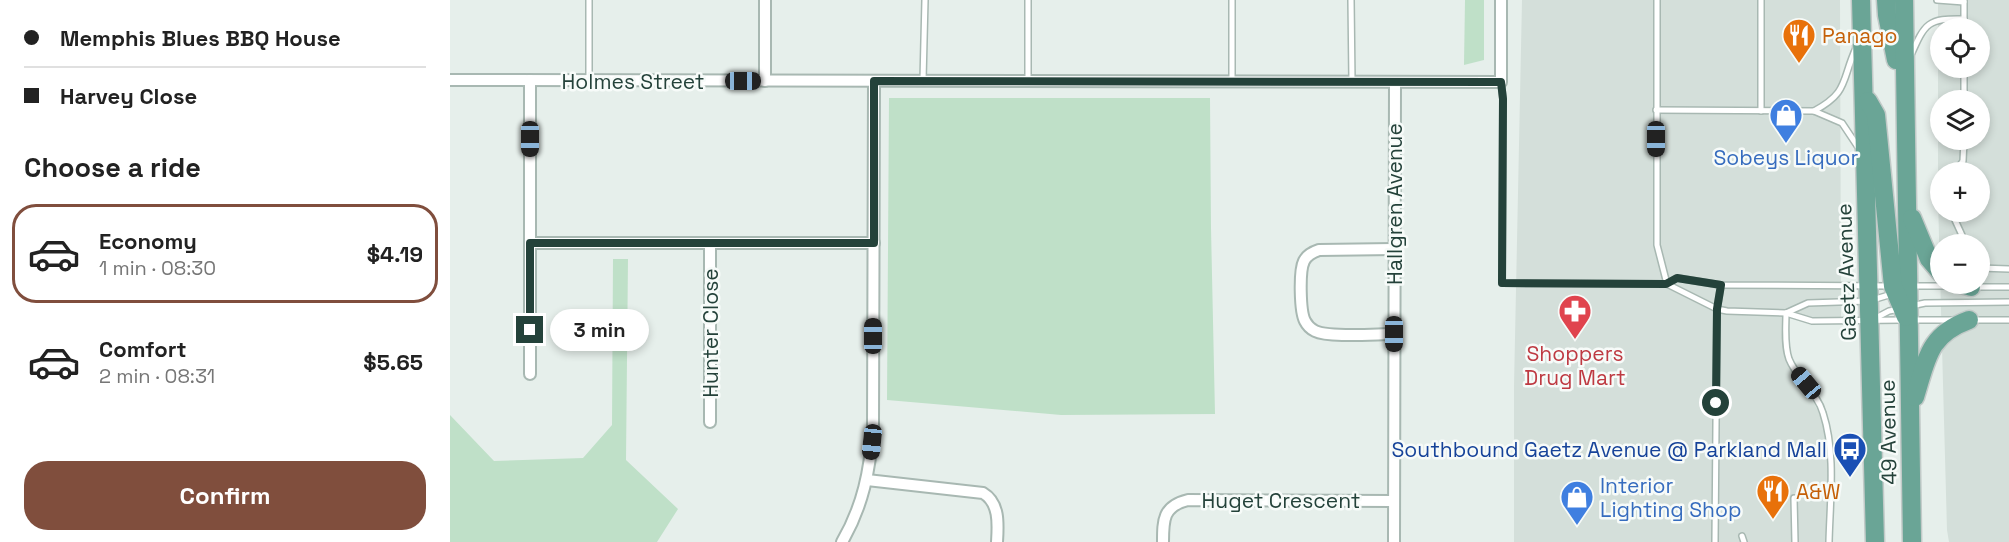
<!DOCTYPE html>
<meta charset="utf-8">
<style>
body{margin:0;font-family:"Space Grotesk",sans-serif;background:#f6f6f6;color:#222;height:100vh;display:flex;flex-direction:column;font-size:22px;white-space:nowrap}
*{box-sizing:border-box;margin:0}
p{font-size:20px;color:#767676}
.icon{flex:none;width:33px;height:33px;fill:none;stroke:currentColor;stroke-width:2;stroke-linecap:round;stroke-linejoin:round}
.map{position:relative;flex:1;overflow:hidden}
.panel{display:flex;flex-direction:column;background:#fff;width:450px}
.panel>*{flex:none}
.top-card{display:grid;align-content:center;height:132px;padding:0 24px;background:#fff}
.tools{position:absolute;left:1480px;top:18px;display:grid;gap:12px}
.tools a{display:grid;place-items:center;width:60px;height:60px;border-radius:50%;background:#fff;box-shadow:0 3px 9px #0003;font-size:30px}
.end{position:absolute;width:27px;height:27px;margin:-14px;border:8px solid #24423a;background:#fff;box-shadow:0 0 0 3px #fff}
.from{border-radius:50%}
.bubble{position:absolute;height:42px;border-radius:21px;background:#fff;box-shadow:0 3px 9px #0003;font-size:20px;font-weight:800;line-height:42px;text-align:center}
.car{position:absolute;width:18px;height:36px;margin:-18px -9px;border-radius:8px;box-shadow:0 0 4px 2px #0007;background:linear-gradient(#222 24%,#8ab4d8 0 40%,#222 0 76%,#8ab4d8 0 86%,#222 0)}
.top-card b{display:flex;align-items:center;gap:21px;height:57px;font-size:22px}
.top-card b+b{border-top:2px solid #e0e0e0}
.top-card i{width:15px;height:15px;background:#222}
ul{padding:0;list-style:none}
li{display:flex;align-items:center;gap:18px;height:99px;margin:0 12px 9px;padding:0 12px;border:3px solid transparent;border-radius:24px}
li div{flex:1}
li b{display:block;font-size:22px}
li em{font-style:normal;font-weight:800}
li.current{border-color:#804e3d}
li>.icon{width:54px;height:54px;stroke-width:1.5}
h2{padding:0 24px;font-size:27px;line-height:72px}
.primary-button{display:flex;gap:12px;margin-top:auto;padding:12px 24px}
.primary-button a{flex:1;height:69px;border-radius:24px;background:#804e3d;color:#fff;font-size:24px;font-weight:800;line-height:69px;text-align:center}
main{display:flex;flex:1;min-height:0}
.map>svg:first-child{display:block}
</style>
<main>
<section class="panel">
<div class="top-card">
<b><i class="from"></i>Memphis Blues BBQ House</b>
<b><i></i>Harvey Close</b>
</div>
<h2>Choose a ride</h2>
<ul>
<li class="current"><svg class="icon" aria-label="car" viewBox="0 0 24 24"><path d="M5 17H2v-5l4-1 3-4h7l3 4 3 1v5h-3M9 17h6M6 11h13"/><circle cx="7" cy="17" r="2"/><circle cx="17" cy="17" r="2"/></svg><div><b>Economy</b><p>1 min · 08:30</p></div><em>$4.19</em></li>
<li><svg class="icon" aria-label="car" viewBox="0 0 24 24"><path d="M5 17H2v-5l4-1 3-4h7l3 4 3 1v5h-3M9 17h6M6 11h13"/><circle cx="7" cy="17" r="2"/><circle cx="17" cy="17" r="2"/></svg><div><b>Comfort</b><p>2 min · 08:31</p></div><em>$5.65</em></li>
</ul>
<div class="primary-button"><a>Confirm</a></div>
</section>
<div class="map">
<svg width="1559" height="542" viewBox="0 0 1559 542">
<rect width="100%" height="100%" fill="#e6efeb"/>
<g fill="#d4dfda" fill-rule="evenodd">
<path d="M1072,0H1390L1391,321H1362L1337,313V349L1378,431L1379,542H1064V386Z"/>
<path d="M1488,0H1559V542H1499L1497,530L1488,200ZM1491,28H1530V68H1491ZM1491,100H1530V140H1491ZM1491,172H1530V212H1491ZM1491,244H1530V284H1491Z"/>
</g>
<g fill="#bfe0c8">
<path d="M1015,0H1034V60L1014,65Z"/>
<path d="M439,98H760L761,228L765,414L611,415L437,400Z"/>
<path d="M163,259H178L176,460L228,509L207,542H0V415L44,461L133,458L162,425Z"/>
</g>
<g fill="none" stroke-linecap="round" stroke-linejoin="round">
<defs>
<g id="lane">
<path d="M139,0V80"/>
<path d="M578,0V82"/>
<path d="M782,0V81"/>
<path d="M901,0L902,81"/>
<path d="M1207,0V245L1217,284"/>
<path d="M1487,0L1514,2"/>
<path d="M1514,28V0"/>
<path d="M1461,55C1475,23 1478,18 1514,19"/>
<path d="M473,80L475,0"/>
<path d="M1051,82L1053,99L1052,283L1217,284L1267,309L1277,311L1336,313L1362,321L1452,320"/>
<path d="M1514,100V68"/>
<path d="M1206,110L1364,111L1392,123L1408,147"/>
<path d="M1311,111V0"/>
<path d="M1364,111C1399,92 1391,81 1406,48"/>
<path d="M1505,172L1513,161L1514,140"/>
<path d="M1503,212L1505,220L1516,244"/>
<path d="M1530,268L1559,269"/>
<path d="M1217,284L1227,278L1271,285L1441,286"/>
<path d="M1462,286H1507"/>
<path d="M1525,287H1559"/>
<path d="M1461,306L1475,303L1559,302"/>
<path d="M1336,313C1336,327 1334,345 1339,359C1347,379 1367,392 1373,413C1386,453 1380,500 1379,542"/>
<path d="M1336,313L1358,303L1419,301L1442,294"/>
<path d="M1422,320L1439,311L1450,309"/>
<path d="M1462,320H1503"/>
<path d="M1522,320H1559"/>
<path d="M1344,498L1345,542"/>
<path d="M1292,536L1294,542"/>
<path d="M1265,542L1267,309L1271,285"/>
</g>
<g id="street">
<path d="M315,0V81"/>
<path d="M0,80L1051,82V0"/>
<path d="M80,80V374"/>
<path d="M80,243H424"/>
<path d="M260,243V422"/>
<path d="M944,334C926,334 879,338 865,331C861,329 857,325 855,321C850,312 849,271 854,261C857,255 863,252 869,250L944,249"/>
<path d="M417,480L533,493C550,503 548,525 547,542"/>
<path d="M392,542C413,506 420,470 423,429L424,81"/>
<path d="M713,542C713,520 713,506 738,500L944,501"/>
<path d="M944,542L945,83"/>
</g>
<g id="primary">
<path d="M1411,0L1425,542"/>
<path d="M1436,0L1437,15L1446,60"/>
<path d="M1454,0L1462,542"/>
<path d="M1418,101L1426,115L1443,286L1456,317"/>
<path d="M1462,218L1479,259L1491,273"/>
<path d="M1511,284L1521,287"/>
<path d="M1465,397C1477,359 1478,335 1519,320"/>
</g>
</defs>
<use href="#lane" stroke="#a8b8b2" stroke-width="8"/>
<use href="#street" stroke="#a8b8b2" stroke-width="14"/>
<use href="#primary" stroke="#c2cac8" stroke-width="21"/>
<use href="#lane" stroke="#fff" stroke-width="5"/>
<use href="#street" stroke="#fff" stroke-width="10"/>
<use href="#primary" stroke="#6aa596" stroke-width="18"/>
</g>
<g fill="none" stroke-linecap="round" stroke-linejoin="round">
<path stroke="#24423a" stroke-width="8" d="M80,330V243H424V81L1051,82L1053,99L1052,283L1216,284L1227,278L1271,285L1267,309L1266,403"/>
</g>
<defs>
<symbol id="restaurant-pin" viewBox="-11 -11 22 30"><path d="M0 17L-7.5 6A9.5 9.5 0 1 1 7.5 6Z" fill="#e8710a" stroke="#f7fbf9"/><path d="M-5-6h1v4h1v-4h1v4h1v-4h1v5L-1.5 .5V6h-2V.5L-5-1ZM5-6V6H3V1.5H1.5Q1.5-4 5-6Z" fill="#fff"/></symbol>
<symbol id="shop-pin" viewBox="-11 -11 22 30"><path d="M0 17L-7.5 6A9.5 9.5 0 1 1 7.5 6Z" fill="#3f7fe0" stroke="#f7fbf9"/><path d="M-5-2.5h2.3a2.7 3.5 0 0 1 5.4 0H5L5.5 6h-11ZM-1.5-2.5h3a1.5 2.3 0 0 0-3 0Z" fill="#fff"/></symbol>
<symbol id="pharmacy-pin" viewBox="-11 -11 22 30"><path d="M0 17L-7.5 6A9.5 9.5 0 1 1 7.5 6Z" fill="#e0444e" stroke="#f7fbf9"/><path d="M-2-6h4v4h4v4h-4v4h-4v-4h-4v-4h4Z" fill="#fff"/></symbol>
<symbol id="bus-pin" viewBox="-11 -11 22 30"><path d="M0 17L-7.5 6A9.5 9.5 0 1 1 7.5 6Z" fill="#1a4fb4" stroke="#f7fbf9"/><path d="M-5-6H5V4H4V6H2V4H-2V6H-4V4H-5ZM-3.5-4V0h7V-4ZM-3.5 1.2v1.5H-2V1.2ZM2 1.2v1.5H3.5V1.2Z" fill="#fff"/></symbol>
</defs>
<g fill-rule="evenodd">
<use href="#restaurant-pin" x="1330" y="16" width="38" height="52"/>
<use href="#shop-pin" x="1317" y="96" width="38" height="52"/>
<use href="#pharmacy-pin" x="1106" y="292" width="38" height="52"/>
<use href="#bus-pin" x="1381" y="430" width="38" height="52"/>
<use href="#restaurant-pin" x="1304" y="472" width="38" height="52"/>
<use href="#shop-pin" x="1108" y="478" width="38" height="52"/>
</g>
<g text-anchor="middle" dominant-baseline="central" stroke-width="5" stroke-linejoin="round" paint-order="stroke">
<g font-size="21" fill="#c56008" stroke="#f7fbf9" text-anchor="start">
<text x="1372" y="35">Panago</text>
<text x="1346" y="491">A&amp;W</text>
</g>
<g font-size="21" fill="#24423a" stroke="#f7fbf9">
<text x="183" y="81">Holmes Street</text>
<text transform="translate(944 204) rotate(-90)">Hallgren Avenue</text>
<text transform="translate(1396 272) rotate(-92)">Gaetz Avenue</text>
<text transform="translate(260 333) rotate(-90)">Hunter Close</text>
<text transform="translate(1438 432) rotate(-91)">49 Avenue</text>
<text x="831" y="500">Huget Crescent</text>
</g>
<g font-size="21" fill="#366cbe" stroke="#f7fbf9">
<text x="1336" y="157">Sobeys Liquor</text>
<text x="1150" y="485" text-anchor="start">Interior<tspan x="1150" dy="24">Lighting Shop</tspan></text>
</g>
<g font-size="21" fill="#be3a42" stroke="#f7fbf9">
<text x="1125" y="353">Shoppers<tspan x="1125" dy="24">Drug Mart</tspan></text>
</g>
<g font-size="21" fill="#164399" stroke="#f7fbf9" text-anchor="end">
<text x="1377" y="449">Southbound Gaetz Avenue @ Parkland Mall</text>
</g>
</g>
</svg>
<div class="tools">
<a><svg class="icon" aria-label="locate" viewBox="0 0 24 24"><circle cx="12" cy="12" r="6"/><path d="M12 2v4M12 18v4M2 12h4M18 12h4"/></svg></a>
<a><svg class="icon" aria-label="layers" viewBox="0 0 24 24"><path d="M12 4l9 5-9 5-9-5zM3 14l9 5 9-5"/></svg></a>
<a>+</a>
<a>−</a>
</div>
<i class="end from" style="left:1266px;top:403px"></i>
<i class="end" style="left:80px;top:330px"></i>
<div class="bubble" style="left:100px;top:309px;width:99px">3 min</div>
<i class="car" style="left:293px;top:81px;rotate:90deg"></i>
<i class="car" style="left:80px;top:139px;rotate:180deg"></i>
<i class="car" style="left:1206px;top:139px;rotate:180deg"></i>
<i class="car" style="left:944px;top:334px;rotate:180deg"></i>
<i class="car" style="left:423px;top:336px;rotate:0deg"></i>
<i class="car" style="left:1356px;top:383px;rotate:320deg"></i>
<i class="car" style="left:422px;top:442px;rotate:186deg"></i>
</div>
</main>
